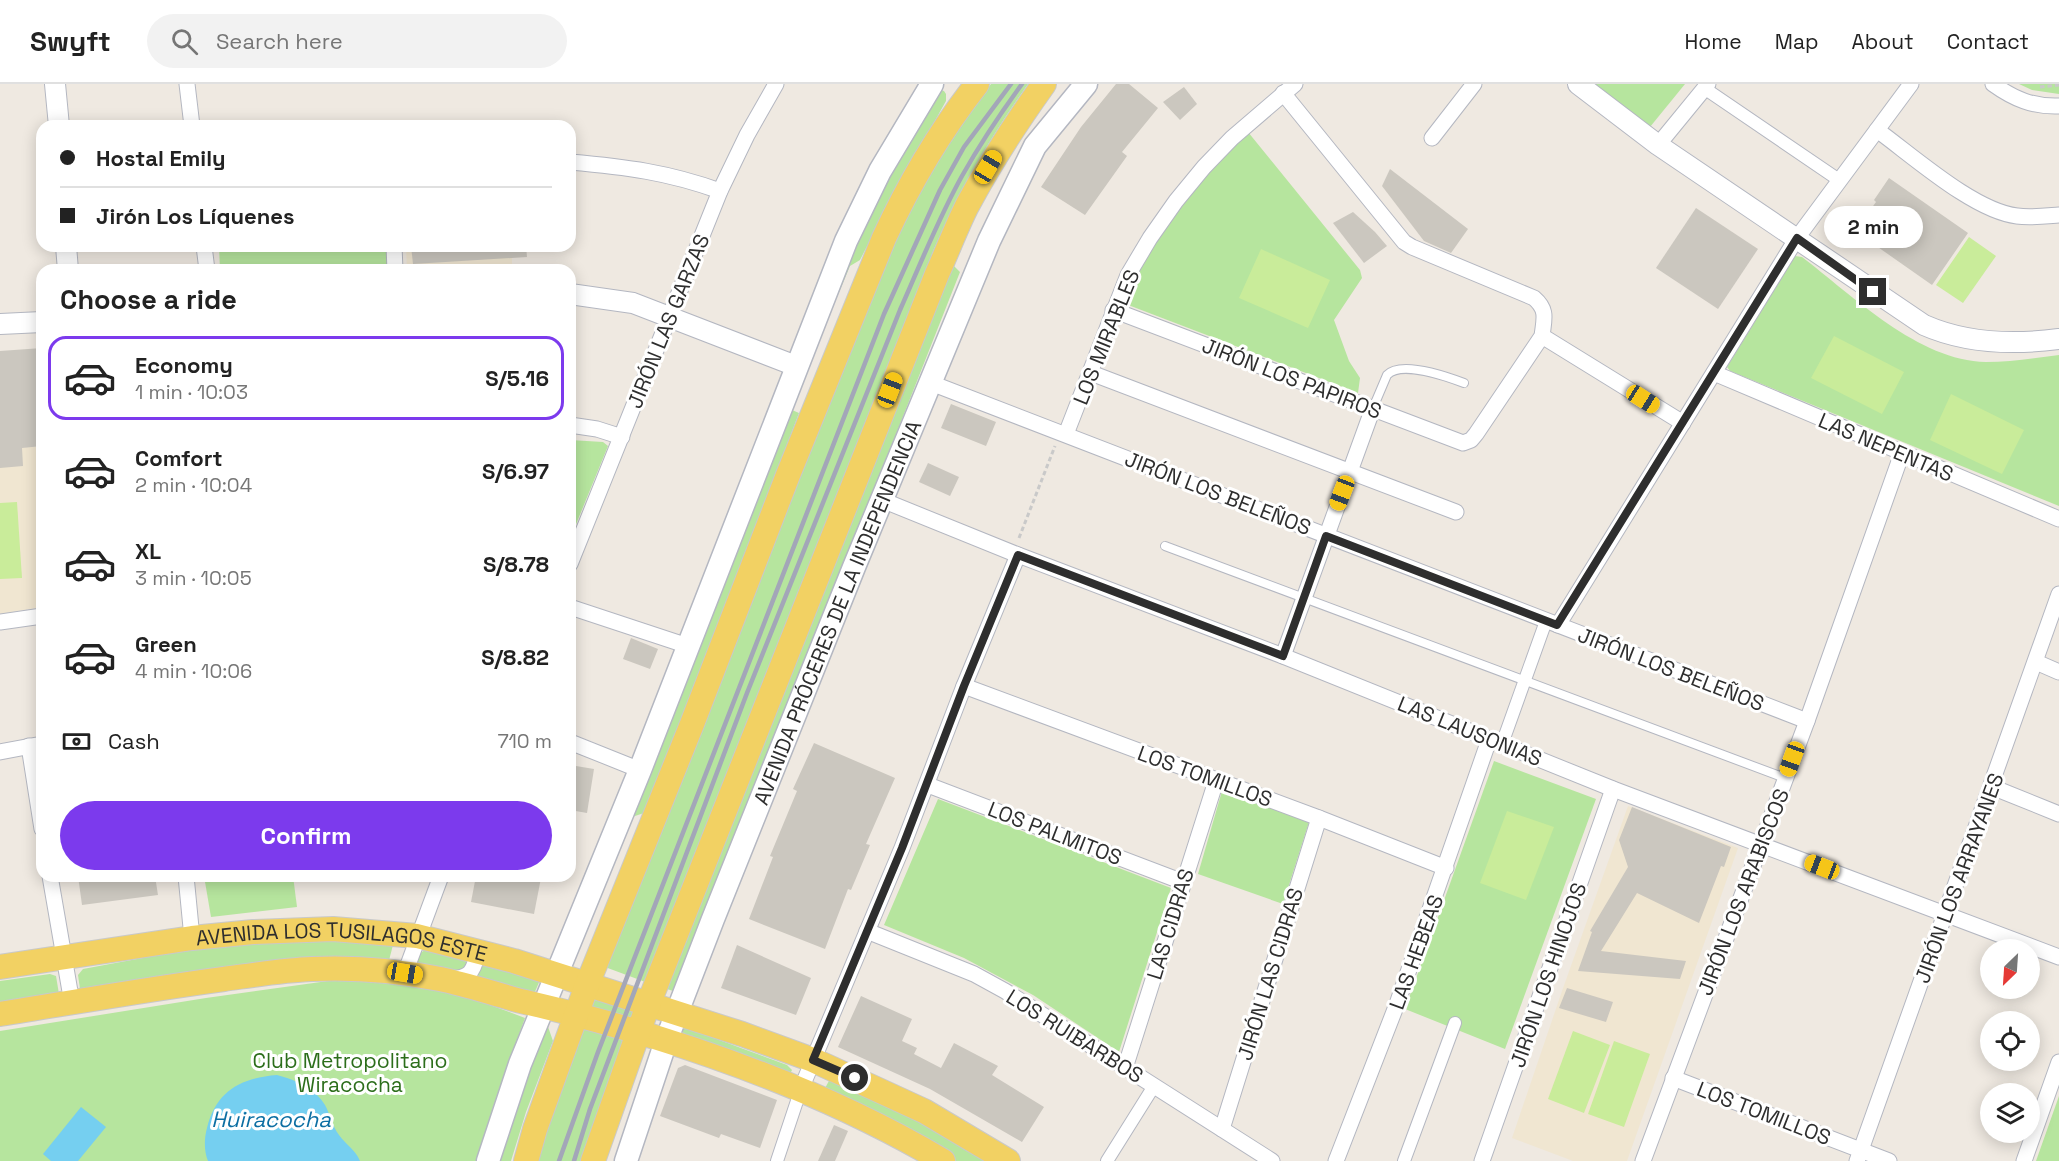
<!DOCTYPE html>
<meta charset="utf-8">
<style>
body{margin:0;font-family:"Space Grotesk",sans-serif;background:#f2f2f2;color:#222;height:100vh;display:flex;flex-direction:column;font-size:22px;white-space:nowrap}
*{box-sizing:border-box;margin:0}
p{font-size:20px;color:#767676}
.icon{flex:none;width:33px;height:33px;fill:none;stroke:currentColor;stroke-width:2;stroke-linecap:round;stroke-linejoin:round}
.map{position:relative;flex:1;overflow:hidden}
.drawer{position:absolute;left:36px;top:180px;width:540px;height:618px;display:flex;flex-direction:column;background:#fff;border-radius:18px;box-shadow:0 3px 15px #0003}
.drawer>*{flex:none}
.banner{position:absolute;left:36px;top:36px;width:540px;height:132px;border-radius:18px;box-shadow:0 3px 15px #0003;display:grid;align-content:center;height:132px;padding:0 24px;background:#fff}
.needle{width:39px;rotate:205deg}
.controls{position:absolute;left:1980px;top:855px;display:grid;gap:12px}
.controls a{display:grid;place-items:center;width:60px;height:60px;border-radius:50%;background:#fff;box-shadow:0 3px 15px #0003;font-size:30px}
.end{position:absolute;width:27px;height:27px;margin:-14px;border:8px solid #2e2e2e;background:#fff;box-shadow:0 0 0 3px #fff}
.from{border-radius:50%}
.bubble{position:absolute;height:42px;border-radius:21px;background:#fff;box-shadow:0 3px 15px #0003;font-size:20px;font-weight:800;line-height:42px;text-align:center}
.car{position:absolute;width:18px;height:36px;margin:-18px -9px;border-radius:8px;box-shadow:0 0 4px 2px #0007;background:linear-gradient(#f5c518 24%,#345 0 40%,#f5c518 0 76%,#345 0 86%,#f5c518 0)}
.banner b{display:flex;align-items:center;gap:21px;height:57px;font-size:22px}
.banner b+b{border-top:2px solid #e0e0e0}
.banner i{width:15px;height:15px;background:#222}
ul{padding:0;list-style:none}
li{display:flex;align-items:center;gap:18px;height:84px;margin:0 12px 9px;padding:0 12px;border:3px solid transparent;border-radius:18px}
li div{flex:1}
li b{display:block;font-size:22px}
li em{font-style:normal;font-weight:800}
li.current{border-color:#7c3aed}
li>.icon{width:54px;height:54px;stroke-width:1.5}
h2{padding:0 24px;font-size:27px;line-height:72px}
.pay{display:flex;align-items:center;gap:15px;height:66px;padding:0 24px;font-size:22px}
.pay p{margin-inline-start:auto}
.action{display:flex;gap:12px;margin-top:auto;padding:12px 24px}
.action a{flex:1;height:69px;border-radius:36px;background:#7c3aed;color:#fff;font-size:24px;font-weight:800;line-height:69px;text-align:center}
header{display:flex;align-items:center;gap:36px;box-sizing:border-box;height:84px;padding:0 30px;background:#fff;border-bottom:2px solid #e0e0e0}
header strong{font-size:28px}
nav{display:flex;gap:33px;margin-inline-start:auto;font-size:21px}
.search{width:420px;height:54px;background:#f2f2f2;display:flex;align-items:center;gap:15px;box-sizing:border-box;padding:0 21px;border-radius:33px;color:#767676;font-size:22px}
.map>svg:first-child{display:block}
</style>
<header>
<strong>Swyft</strong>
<div class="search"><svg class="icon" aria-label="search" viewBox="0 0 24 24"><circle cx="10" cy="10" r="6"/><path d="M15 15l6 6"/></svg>Search here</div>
<nav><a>Home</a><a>Map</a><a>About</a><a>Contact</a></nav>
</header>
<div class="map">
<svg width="2059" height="1077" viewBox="0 0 2059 1077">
<rect width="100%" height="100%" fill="#efe9e1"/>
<g fill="#f0e6d1">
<path d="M406,162H512V186H407Z"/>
<path d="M42,362V523L0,530V365Z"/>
<path d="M1628,722L1738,764L1627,1077H1573L1512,1054L1562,907Z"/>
</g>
<g fill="#b6e59e">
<path d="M991,0H1028C989,55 962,103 934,165L648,899L605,883L892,158C922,102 951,50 991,0Z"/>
<path d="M1593,0H1685L1650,43Z"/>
<path d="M2019,0H2059V10L2032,6Z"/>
<path d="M940,6L944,7L946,10V17L890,117L860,176L850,182L803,294L792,326L799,329L647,728L629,734L843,183L881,100Z"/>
<path d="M1248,48L1360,186L1362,194L1334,236L1349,277L1360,294L1358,309L1123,219C1155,149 1194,103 1248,48Z"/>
<path d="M968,149L954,182L960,188L676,908L667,905L955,169Z"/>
<path d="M219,162H388V186H220Z"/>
<path d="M1795,172L1802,173C1853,212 1919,277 1986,278C2010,278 2035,274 2059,271V422L1730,287L1727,283Z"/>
<path d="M570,356L603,358L608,362L570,455Z"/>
<path d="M1494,677L1596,715L1505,965L1405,925Z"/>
<path d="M1222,707L1309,738L1283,820L1198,790Z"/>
<path d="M938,715L1171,804L1119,968L1033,911L964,874L884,841Z"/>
<path d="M204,792H293L297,823L211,833Z"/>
<path d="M295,853L393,861L387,884L83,908L80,905L78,891L83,885L207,862Z"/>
<path d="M427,865L540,896L534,910L416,881L420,869Z"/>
<path d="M50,890L56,892L59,910L0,923V897Z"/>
<path d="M328,897C345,897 363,896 380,897C431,900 478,916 525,934L493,1023L477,1077H0V947L206,914Z"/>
<path d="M596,916H603L633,926L636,937L589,927L592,918Z"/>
<path d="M547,940L553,957L526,1028L511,1077H494Z"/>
<path d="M581,943L624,957L585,1077H537Z"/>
<path d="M684,943L787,981L792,986L789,992L679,955Z"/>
<path d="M830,995L936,1046L986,1077H953L824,1006Z"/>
<path d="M2059,1012V1077H2036Z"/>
</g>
<g fill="#c9ec9a">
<path d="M1969,153L1996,172L1963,219L1936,201Z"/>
<path d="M1261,165L1330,196L1308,244L1239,214Z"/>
<path d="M1834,252L1904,288L1882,330L1811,294Z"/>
<path d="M1951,310L2024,346L2002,390L1930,356Z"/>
<path d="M17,418L22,494L0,495V419Z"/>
<path d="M1507,727L1554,743L1526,816L1480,799Z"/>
<path d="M1573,947L1610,961L1584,1029L1548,1015Z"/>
<path d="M1614,957L1650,970L1624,1043L1588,1030Z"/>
</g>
<g fill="#75cff0">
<path d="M277,991C295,996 314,1003 325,1021C330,1030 332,1042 339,1051C346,1061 355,1065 360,1077H208C204,1067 204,1055 207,1044C216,1007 241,994 277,991Z"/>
<path d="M81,1023L106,1043L78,1077H51L43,1070Z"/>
</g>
<g fill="#cbc7bf">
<path d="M1116,0H1129L1158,24L1122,68L1127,72L1085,131L1041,103L1081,43Z"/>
<path d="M1184,3L1197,20L1180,36L1163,18Z"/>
<path d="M1390,85L1468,145L1451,169L1424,157L1382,102Z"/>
<path d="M1889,94L1968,149L1932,201L1855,147L1876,118L1874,116Z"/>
<path d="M1696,124L1758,165L1718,225L1656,184Z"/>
<path d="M1353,128L1375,148L1387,162L1364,179L1333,139Z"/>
<path d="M411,162H526L527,173L413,180Z"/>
<path d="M42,264V362L22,364L23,382L0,384V267Z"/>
<path d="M951,320L996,338L986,362L941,344Z"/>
<path d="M928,379L959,393L950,412L919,398Z"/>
<path d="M631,554L658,565L650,585L623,575Z"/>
<path d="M814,659L895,694L866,760L870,761L851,806L848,805L825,865L749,835L773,773L770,772L797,707L793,705Z"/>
<path d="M570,681L594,685L587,729L570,726Z"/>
<path d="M1632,723L1731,763L1724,783L1721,782L1699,839L1637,809L1601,867L1686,877L1680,895L1578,887L1592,848L1590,847L1628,783L1619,756Z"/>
<path d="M78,792H155L158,811L82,821Z"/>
<path d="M476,792H529L541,794L534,830L471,818Z"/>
<path d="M737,861L811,894L796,931L721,904Z"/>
<path d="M1567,904L1613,918L1606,938L1559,924Z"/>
<path d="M861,912L912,935L902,957L917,964L914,970L941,984L954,959L998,982L992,991L1044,1023L1022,1058L930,1005L838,963Z"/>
<path d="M685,981L777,1016L760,1064L721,1050L719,1054L660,1032L678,984Z"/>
<path d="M834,1041L848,1047L835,1077H818Z"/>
</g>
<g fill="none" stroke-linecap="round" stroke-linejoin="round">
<defs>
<g id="service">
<path d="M1373,324L1387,291C1401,276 1448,293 1464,299"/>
<path d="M1165,462L1785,694"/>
</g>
<g id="pedestrian">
<path d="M1704,4L1839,96"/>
<path d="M1502,660L1546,537"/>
<path d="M777,1077L801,1005"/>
<path d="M1107,1077L1154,1002"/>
<path d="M1404,1077L1455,939"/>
</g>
<g id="minor">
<path d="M187,0L192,42"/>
<path d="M1993,0C2014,15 2033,23 2059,22"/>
<path d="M1877,46C1913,72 1974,127 2017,132C2030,134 2046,132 2059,131"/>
<path d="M1432,54L1474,0"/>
<path d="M1658,61L1708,0"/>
<path d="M570,78C626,83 667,88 720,107"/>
<path d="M204,162L207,186"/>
<path d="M394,162L395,186"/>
<path d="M1113,226L1463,359L1471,356L1476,350L1542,252C1544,235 1548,226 1534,214L1412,163L1404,158L1283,9"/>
<path d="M1542,252L1683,339"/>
<path d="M1091,289L1456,428"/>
<path d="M1714,289L2059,435"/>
<path d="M931,299L1807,637"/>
<path d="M570,341L597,345L622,353"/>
<path d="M1066,350L1128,191L1150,154L1176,117L1204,83L1232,54L1295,0"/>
<path d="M882,416L1018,471L1283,572L1613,705L2059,873"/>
<path d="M570,480L720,107L747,51L776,0"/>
<path d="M570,523L688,562"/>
<path d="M0,538L42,532"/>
<path d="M1558,541L1797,154L1911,0"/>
<path d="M1283,572L1373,324"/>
<path d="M2036,578L2059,588"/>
<path d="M964,602L1319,734L1446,784"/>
<path d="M570,658L640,686"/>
<path d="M29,662L42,745"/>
<path d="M0,668L42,660"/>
<path d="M928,701L1183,798"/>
<path d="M1992,703L2059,730"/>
<path d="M50,792L72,919"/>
<path d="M186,792L192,854"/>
<path d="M867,847L974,890L1005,907L1272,1077"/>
<path d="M405,889L441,792"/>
<path d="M450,895C473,893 472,887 479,867"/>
<path d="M1125,984L1216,697"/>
<path d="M1673,994L1889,1077"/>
<path d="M801,1005L902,764L964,602L1018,471"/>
<path d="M1222,1045L1319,734"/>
<path d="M1336,1077L1397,920L1489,656"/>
<path d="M1482,1077L1613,705"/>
<path d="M1643,1077L1807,637L1902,369"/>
<path d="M1857,1077L2059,510"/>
<path d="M2024,1077L2059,978"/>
</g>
<g id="tertiary">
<path d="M55,0L59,42"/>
<path d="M1578,0L1658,61L1924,241C1967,260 2013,261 2059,255"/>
<path d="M66,162L68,186"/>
<path d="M570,210L633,219L796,282"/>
<path d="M0,240L42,238"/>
</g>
<g id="secondary">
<path d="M488,1077L520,980L640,686L846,157L880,87L932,0"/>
<path id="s1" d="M626,1077L666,957L713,835L854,483L989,157L1035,62L1086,0"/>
</g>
<g id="primary">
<path id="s2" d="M0,883L192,854L253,848L333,845L417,852L514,877L742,950L813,976L924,1027L1008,1077"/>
<path d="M0,930C75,918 149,905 224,895C253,891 283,886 312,885C354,883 399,887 440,895C469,901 497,911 525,918C670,952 814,1001 943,1077"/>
<path d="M526,1077L535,1045L587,901L692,640L788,391L884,154C909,100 940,47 977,0"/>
<path d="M593,1077L648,921L937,190C947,168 956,144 967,122C990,79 1016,39 1044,0"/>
</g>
</defs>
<use href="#service" stroke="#b4b7c1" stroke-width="10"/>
<use href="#pedestrian" stroke="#b4b7c1" stroke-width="14"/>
<use href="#minor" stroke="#b4b7c1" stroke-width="17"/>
<use href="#tertiary" stroke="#b4b7c1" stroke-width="22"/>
<use href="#secondary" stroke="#b4b7c1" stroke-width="25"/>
<use href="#primary" stroke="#c9c9c9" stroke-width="26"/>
<g stroke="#c9c9c9" stroke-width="3" stroke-dasharray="4.5 3" stroke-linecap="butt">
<path d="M2040,3L2059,1"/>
<path d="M1019,454L1055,362"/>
</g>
<use href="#service" stroke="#fff" stroke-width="8"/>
<use href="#pedestrian" stroke="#fff" stroke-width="12"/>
<use href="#minor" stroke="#fff" stroke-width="15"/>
<use href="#tertiary" stroke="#fff" stroke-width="20"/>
<use href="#secondary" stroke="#fff" stroke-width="22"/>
<use href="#primary" stroke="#f2d163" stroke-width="24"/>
<g stroke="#a3a6b8" stroke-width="4.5">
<path d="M559,1077L598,968L884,230L940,106L964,63L1011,0"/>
<path d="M574,1077L590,1025L747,609L900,226C920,181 938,135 962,92C980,60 1000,30 1022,0"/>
</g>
</g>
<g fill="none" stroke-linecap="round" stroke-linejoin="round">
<path stroke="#2e2e2e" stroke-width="8" d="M855,994L813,976L902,764L964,602L1018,471L1283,572L1326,452L1557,541L1797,154L1873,208"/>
</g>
<g text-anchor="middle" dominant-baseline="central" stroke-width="6" stroke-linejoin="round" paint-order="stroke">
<g font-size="21" fill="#2e2e2e" stroke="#fff">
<text transform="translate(668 237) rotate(-68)">JIRÓN LAS GARZAS</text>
<text transform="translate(1106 253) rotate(-68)">LOS MIRABLES</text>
<text transform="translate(1292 294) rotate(21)">JIRÓN LOS PAPIROS</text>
<text transform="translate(1886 363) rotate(23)">LAS NEPENTAS</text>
<text transform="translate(1218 409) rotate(21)">JIRÓN LOS BELEÑOS</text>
<text stroke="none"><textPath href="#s1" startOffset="588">AVENIDA PRÓCERES DE LA INDEPENDENCIA</textPath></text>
<text transform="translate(1671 585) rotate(21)">JIRÓN LOS BELEÑOS</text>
<text transform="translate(1470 647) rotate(22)">LAS LAUSONIAS</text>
<text transform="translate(1205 692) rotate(20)">LOS TOMILLOS</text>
<text transform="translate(1055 749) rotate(21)">LOS PALMITOS</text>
<text transform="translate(1959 794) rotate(-70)">JIRÓN LOS ARRAYANES</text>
<text transform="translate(1743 808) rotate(-69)">JIRÓN LOS ARABISCOS</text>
<text transform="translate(1170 840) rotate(-73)">LAS CIDRAS</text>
<text stroke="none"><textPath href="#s2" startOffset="345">AVENIDA LOS TUSILAGOS ESTE</textPath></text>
<text transform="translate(1416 868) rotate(-70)">LAS HEBEAS</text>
<text transform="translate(1270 890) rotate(-73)">JIRÓN LAS CIDRAS</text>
<text transform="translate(1548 891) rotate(-71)">JIRÓN LOS HINOJOS</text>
<text transform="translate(1075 952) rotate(32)">LOS RUIBARBOS</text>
<text transform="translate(1764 1029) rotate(21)">LOS TOMILLOS</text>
</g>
<g font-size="21" fill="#2c6e1b" stroke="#fff">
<text x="350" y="976">Club Metropolitano<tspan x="350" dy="24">Wiracocha</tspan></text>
</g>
<g font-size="22" font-style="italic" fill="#0d6fa3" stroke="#fff">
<text x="271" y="1035">Huiracocha</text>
</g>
</g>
</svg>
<div class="controls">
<a><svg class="needle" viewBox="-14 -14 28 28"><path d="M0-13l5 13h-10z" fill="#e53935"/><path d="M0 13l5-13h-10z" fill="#767676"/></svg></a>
<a><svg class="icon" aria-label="locate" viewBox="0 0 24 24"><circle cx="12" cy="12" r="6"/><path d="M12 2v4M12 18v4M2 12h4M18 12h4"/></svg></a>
<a><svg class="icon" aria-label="layers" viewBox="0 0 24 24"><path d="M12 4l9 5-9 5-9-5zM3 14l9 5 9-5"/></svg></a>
</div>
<i class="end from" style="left:855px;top:994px"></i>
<i class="end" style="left:1873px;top:208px"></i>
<div class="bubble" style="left:1824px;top:122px;width:99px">2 min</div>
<i class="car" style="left:988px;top:83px;rotate:31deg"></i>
<i class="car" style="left:890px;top:306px;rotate:21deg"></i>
<i class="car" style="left:1643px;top:315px;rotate:122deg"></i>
<i class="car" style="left:1342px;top:409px;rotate:201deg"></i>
<i class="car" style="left:1792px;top:675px;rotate:200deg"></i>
<i class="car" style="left:1822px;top:783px;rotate:291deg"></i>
<i class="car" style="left:405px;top:889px;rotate:100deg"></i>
<div class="banner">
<b><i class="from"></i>Hostal Emily</b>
<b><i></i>Jirón Los Líquenes</b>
</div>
<section class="drawer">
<h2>Choose a ride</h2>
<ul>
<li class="current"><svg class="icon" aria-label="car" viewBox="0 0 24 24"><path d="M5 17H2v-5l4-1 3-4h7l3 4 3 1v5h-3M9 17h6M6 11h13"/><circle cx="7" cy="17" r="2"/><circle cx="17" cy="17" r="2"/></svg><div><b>Economy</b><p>1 min · 10:03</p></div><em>S/5.16</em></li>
<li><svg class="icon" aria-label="car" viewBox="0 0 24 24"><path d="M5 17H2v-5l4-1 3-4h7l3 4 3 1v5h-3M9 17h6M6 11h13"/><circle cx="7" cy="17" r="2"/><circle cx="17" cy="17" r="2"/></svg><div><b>Comfort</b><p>2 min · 10:04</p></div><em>S/6.97</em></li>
<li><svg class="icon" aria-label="car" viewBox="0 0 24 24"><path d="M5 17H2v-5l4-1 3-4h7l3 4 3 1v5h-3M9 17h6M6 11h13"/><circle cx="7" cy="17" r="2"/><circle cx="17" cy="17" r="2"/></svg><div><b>XL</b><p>3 min · 10:05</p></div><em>S/8.78</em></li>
<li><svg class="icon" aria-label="car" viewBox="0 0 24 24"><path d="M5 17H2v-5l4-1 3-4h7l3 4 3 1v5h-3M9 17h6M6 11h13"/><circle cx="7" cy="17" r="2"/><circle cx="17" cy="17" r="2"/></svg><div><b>Green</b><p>4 min · 10:06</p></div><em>S/8.82</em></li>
</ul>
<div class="pay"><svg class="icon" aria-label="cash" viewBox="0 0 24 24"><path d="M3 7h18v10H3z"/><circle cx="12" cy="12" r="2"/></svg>Cash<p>710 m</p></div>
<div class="action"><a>Confirm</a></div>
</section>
</div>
